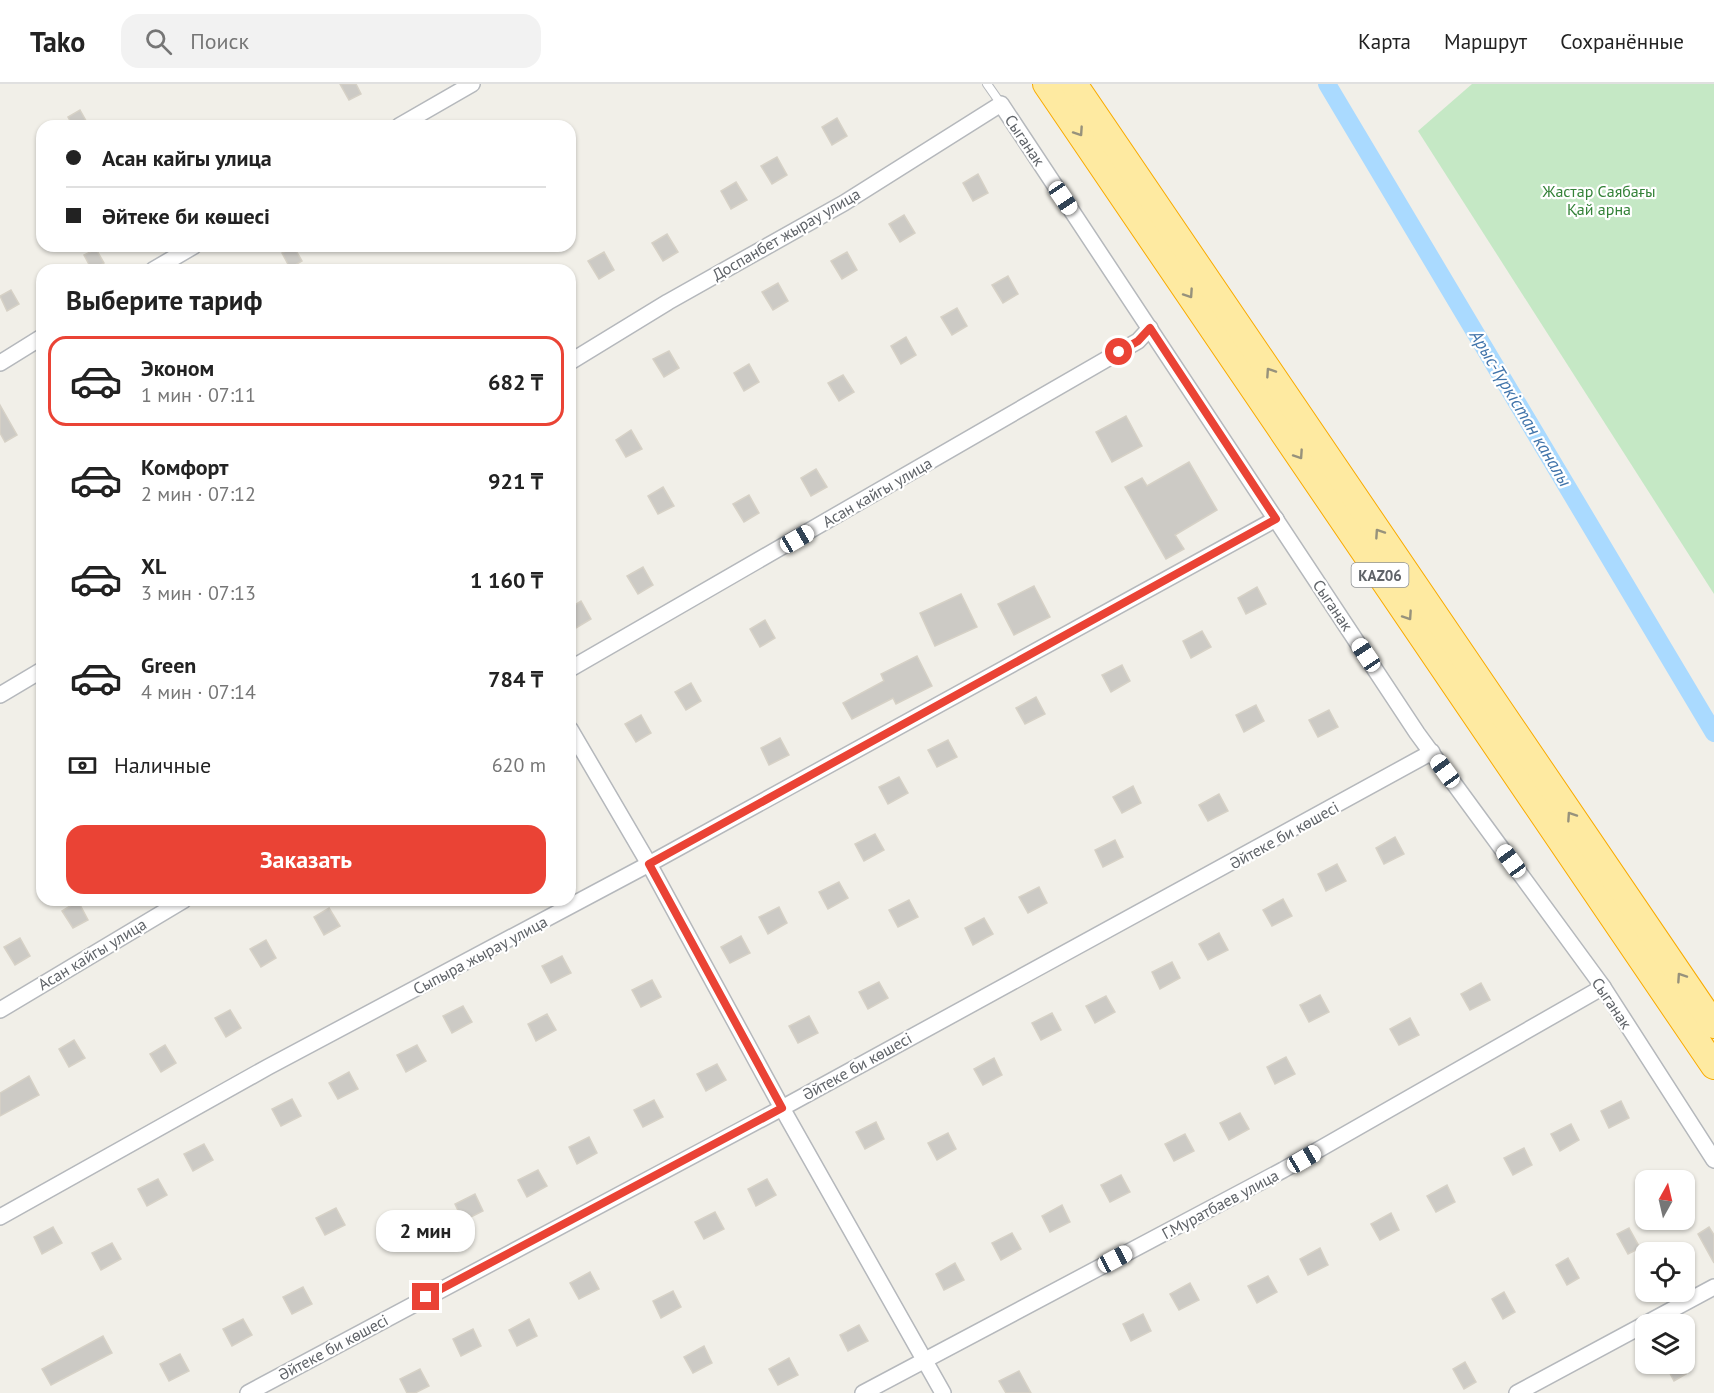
<!DOCTYPE html>
<html lang="ru">
<meta charset="utf-8">
<style>
body{margin:0;font-family:"PT Sans",sans-serif;background:#f2f2f2;color:#222;height:100vh;display:flex;flex-direction:column;font-size:22px;white-space:nowrap}
*{box-sizing:border-box;margin:0}
p{font-size:20px;color:#767676}
.icon{flex:none;width:33px;height:33px;fill:none;stroke:currentColor;stroke-width:2;stroke-linecap:round;stroke-linejoin:round}
.map{position:relative;flex:1;overflow:hidden}
.panel{position:absolute;left:36px;top:180px;width:540px;height:642px;display:flex;flex-direction:column;background:#fff;border-radius:18px;box-shadow:0 2px 4px #0004}
.panel>*{flex:none}
.top-card{position:absolute;left:36px;top:36px;width:540px;height:132px;border-radius:18px;box-shadow:0 2px 4px #0004;display:grid;align-content:center;height:132px;padding:0 30px;background:#fff}
.needle{width:39px;rotate:8deg}
.fabs{position:absolute;left:1635px;top:1086px;display:grid;gap:12px}
.fabs a{display:grid;place-items:center;width:60px;height:60px;border-radius:12px;background:#fff;box-shadow:0 2px 4px #0004;font-size:30px}
.end{position:absolute;width:27px;height:27px;margin:-14px;border:8px solid #ea4335;background:#fff;box-shadow:0 0 0 3px #fff}
.from{border-radius:50%}
.bubble{position:absolute;height:42px;border-radius:18px;background:#fff;box-shadow:0 2px 4px #0004;font-size:20px;font-weight:600;line-height:42px;text-align:center}
.car{position:absolute;width:18px;height:36px;margin:-18px -9px;border-radius:8px;box-shadow:0 0 4px 2px #0007;background:linear-gradient(#fff 24%,#345 0 40%,#fff 0 76%,#345 0 86%,#fff 0)}
.top-card b{display:flex;align-items:center;gap:21px;height:57px;font-size:22px}
.top-card b+b{border-top:2px solid #e0e0e0}
.top-card i{width:15px;height:15px;background:#222}
ul{padding:0;list-style:none}
li{display:flex;align-items:center;gap:18px;height:90px;margin:0 12px 9px;padding:0 18px;border:3px solid transparent;border-radius:18px}
li div{flex:1}
li b{display:block;font-size:22px}
li em{font-style:normal;font-weight:600}
li.on{border-color:#ea4335}
li>.icon{width:54px;height:54px;stroke-width:1.5}
h2{padding:0 30px;font-size:27px;line-height:72px}
.pay{display:flex;align-items:center;gap:15px;height:66px;padding:0 30px;font-size:22px}
.pay p{margin-inline-start:auto}
.action{display:flex;gap:12px;margin-top:auto;padding:12px 30px}
.action a{flex:1;height:69px;border-radius:18px;background:#ea4335;color:#fff;font-size:24px;font-weight:600;line-height:69px;text-align:center}
header{display:flex;align-items:center;gap:36px;box-sizing:border-box;height:84px;padding:0 30px;background:#fff;border-bottom:2px solid #e0e0e0}
header strong{font-size:28px}
nav{display:flex;gap:33px;margin-inline-start:auto;font-size:21px}
.search{width:420px;height:54px;background:#f2f2f2;display:flex;align-items:center;gap:15px;box-sizing:border-box;padding:0 21px;border-radius:18px;color:#767676;font-size:22px}
.map>svg:first-child{display:block}
</style>
<header>
<strong>Tako</strong>
<div class="search"><svg class="icon" aria-label="search" viewBox="0 0 24 24"><circle cx="10" cy="10" r="6"/><path d="M15 15l6 6"/></svg>Поиск</div>
<nav><a>Карта</a><a>Маршрут</a><a>Сохранённые</a></nav>
</header>
<div class="map">
<svg width="1714" height="1309" viewBox="0 0 1714 1309">
<rect width="100%" height="100%" fill="#f1efe8"/>
<path fill="#c5e8c5" d="M1472,0H1714V510L1418,47Z"/>
<g fill="none" stroke-linecap="round" stroke-linejoin="round">
<path stroke="#aadaff" stroke-width="18" d="M1327,0L1714,649"/>
</g>
<g fill="#cccac5" stroke="#d6d1c6" stroke-width="1.5">
<path d="M340,0H356L361,10L349,16Z"/>
<path d="M80,26L89,42H73L68,33Z"/>
<path d="M837,34L847,52L832,61L822,43Z"/>
<path d="M777,73L787,91L772,100L761,82Z"/>
<path d="M978,90L988,109L973,117L963,99Z"/>
<path d="M736,98L747,116L731,125L721,107Z"/>
<path d="M904,131L915,149L900,158L889,140Z"/>
<path d="M667,150L678,168L663,177L652,159Z"/>
<path d="M294,163L302,177L290,184L282,169Z"/>
<path d="M96,165L104,179L92,186L84,171Z"/>
<path d="M604,168L614,186L599,195L588,177Z"/>
<path d="M847,168L857,186L842,195L831,177Z"/>
<path d="M1008,192L1018,210L1003,219L992,201Z"/>
<path d="M778,199L788,217L773,226L762,208Z"/>
<path d="M11,206L19,220L7,227L0,212Z"/>
<path d="M957,224L967,242L952,251L941,233Z"/>
<path d="M906,253L916,271L901,280L891,262Z"/>
<path d="M669,267L679,284L664,293L653,275Z"/>
<path d="M749,280L759,298L744,307L734,289Z"/>
<path d="M843,291L854,308L839,317L828,299Z"/>
<path d="M0,321L17,351L5,358L0,349Z"/>
<path d="M1126,332L1142,362L1112,378L1096,348Z"/>
<path d="M631,346L642,365L626,373L616,356Z"/>
<path d="M1189,378L1217,426L1175,451L1184,465L1166,475L1125,403L1142,394L1147,402Z"/>
<path d="M816,385L827,403L811,412L801,394Z"/>
<path d="M663,403L674,422L658,430L648,412Z"/>
<path d="M749,411L759,429L744,438L733,420Z"/>
<path d="M643,483L653,501L638,510L627,492Z"/>
<path d="M1034,502L1050,533L1014,551L998,520Z"/>
<path d="M1257,503L1266,520L1246,530L1238,514Z"/>
<path d="M961,510L977,543L935,562L920,529Z"/>
<path d="M581,517L591,535L576,544L570,534V524Z"/>
<path d="M765,536L775,554L760,563L750,545Z"/>
<path d="M1202,547L1211,563L1191,574L1183,557Z"/>
<path d="M917,572L932,602L896,620L893,614L852,635L843,619L884,597L881,590Z"/>
<path d="M1122,581L1130,597L1111,608L1102,591Z"/>
<path d="M691,599L701,617L686,626L675,608Z"/>
<path d="M1036,613L1045,630L1025,640L1016,624Z"/>
<path d="M1256,621L1264,637L1244,648L1236,631Z"/>
<path d="M1329,626L1338,643L1318,653L1309,636Z"/>
<path d="M641,631L651,649L636,658L625,640Z"/>
<path d="M780,654L789,671L769,681L761,664Z"/>
<path d="M948,656L957,673L937,683L928,666Z"/>
<path d="M899,693L908,709L888,720L879,703Z"/>
<path d="M1133,702L1141,719L1122,729L1113,713Z"/>
<path d="M1219,710L1228,727L1208,737L1199,721Z"/>
<path d="M875,750L884,766L864,777L855,760Z"/>
<path d="M1395,753L1404,770L1384,780L1376,764Z"/>
<path d="M1115,756L1123,773L1103,783L1095,766Z"/>
<path d="M1337,780L1346,797L1326,807L1318,790Z"/>
<path d="M839,798L848,814L828,825L819,808Z"/>
<path d="M1039,803L1047,819L1028,829L1019,813Z"/>
<path d="M1283,815L1292,832L1272,842L1263,826Z"/>
<path d="M909,816L918,833L898,843L889,826Z"/>
<path d="M78,817L88,836L73,844L62,827Z"/>
<path d="M779,823L787,839L768,850L759,833Z"/>
<path d="M329,824L340,842L324,851L314,833Z"/>
<path d="M984,834L993,850L973,861L965,844Z"/>
<path d="M1219,849L1228,866L1208,876L1199,860Z"/>
<path d="M741,852L750,869L730,879L721,863Z"/>
<path d="M20,854L30,872L15,881L4,863Z"/>
<path d="M266,856L276,874L261,883L250,865Z"/>
<path d="M562,872L571,889L551,899L542,882Z"/>
<path d="M1172,878L1180,894L1160,905L1152,888Z"/>
<path d="M652,896L661,913L641,923L632,906Z"/>
<path d="M879,898L888,914L868,925L859,908Z"/>
<path d="M1481,899L1490,916L1470,926L1461,910Z"/>
<path d="M1320,911L1329,928L1309,938L1300,921Z"/>
<path d="M1106,912L1115,928L1095,939L1086,922Z"/>
<path d="M463,922L472,938L452,949L443,932Z"/>
<path d="M230,926L241,944L226,953L215,934Z"/>
<path d="M1052,929L1061,946L1041,956L1032,939Z"/>
<path d="M547,930L556,946L536,957L528,940Z"/>
<path d="M809,932L818,949L798,959L789,942Z"/>
<path d="M1410,934L1419,951L1399,961L1390,945Z"/>
<path d="M74,956L85,974L69,983L59,965Z"/>
<path d="M165,961L176,979L161,988L150,970Z"/>
<path d="M417,961L426,977L406,988L397,971Z"/>
<path d="M1286,973L1295,990L1275,1000L1267,983Z"/>
<path d="M994,974L1002,991L983,1001L974,985Z"/>
<path d="M717,980L726,996L706,1007L697,990Z"/>
<path d="M349,988L358,1005L338,1015L329,999Z"/>
<path d="M29,992L39,1011L0,1032V1009Z"/>
<path d="M292,1015L301,1032L281,1042L272,1025Z"/>
<path d="M654,1016L663,1033L643,1043L634,1026Z"/>
<path d="M1621,1017L1629,1034L1609,1044L1601,1027Z"/>
<path d="M1240,1029L1249,1045L1229,1056L1220,1039Z"/>
<path d="M876,1038L884,1055L865,1065L856,1048Z"/>
<path d="M1571,1040L1579,1056L1560,1067L1551,1050Z"/>
<path d="M948,1049L956,1065L937,1076L928,1059Z"/>
<path d="M1185,1050L1194,1067L1174,1077L1165,1060Z"/>
<path d="M589,1053L597,1069L577,1080L569,1063Z"/>
<path d="M204,1060L213,1076L193,1087L184,1070Z"/>
<path d="M1524,1064L1532,1081L1513,1091L1504,1074Z"/>
<path d="M538,1086L547,1102L527,1113L518,1096Z"/>
<path d="M1121,1091L1130,1108L1110,1118L1101,1101Z"/>
<path d="M158,1095L167,1111L147,1122L138,1105Z"/>
<path d="M767,1095L776,1111L756,1122L748,1105Z"/>
<path d="M1447,1101L1455,1118L1436,1128L1427,1112Z"/>
<path d="M475,1110L483,1127L463,1137L455,1120Z"/>
<path d="M1062,1121L1070,1138L1050,1148L1042,1132Z"/>
<path d="M336,1124L345,1141L325,1151L316,1134Z"/>
<path d="M715,1128L724,1145L704,1155L695,1138Z"/>
<path d="M1391,1129L1399,1146L1380,1156L1371,1140Z"/>
<path d="M423,1140L432,1156L412,1167L403,1150Z"/>
<path d="M53,1143L62,1159L42,1170L34,1153Z"/>
<path d="M1709,1143L1714,1151V1179L1698,1150Z"/>
<path d="M1629,1144L1640,1164L1628,1170L1617,1150Z"/>
<path d="M1012,1149L1021,1165L1001,1176L992,1159Z"/>
<path d="M112,1159L121,1175L101,1186L92,1169Z"/>
<path d="M1320,1164L1328,1181L1308,1191L1300,1175Z"/>
<path d="M1568,1174L1579,1194L1567,1201L1556,1181Z"/>
<path d="M955,1179L964,1196L944,1206L936,1190Z"/>
<path d="M590,1188L599,1205L579,1215L570,1199Z"/>
<path d="M1268,1192L1277,1208L1257,1219L1248,1202Z"/>
<path d="M1190,1199L1199,1216L1179,1226L1170,1210Z"/>
<path d="M303,1203L312,1220L292,1230L283,1213Z"/>
<path d="M673,1207L681,1223L661,1234L653,1217Z"/>
<path d="M1504,1208L1515,1228L1503,1235L1492,1215Z"/>
<path d="M1143,1230L1151,1247L1131,1257L1123,1240Z"/>
<path d="M243,1235L252,1251L232,1262L223,1245Z"/>
<path d="M529,1235L537,1252L517,1262L509,1246Z"/>
<path d="M859,1241L868,1257L848,1267L840,1251Z"/>
<path d="M473,1245L481,1262L461,1272L453,1255Z"/>
<path d="M103,1252L112,1269L51,1301L42,1285Z"/>
<path d="M704,1262L712,1279L693,1289L684,1273Z"/>
<path d="M180,1270L189,1287L169,1297L160,1280Z"/>
<path d="M789,1274L798,1291L778,1301L769,1285Z"/>
<path d="M1465,1278L1476,1298L1464,1305L1453,1285Z"/>
<path d="M1665,1280H1680L1686,1290L1674,1297Z"/>
<path d="M420,1285L429,1302L415,1309H407L400,1295Z"/>
<path d="M1019,1287L1031,1309H1006L999,1297Z"/>
</g>
<g fill="none" stroke-linecap="round" stroke-linejoin="round">
<defs>
<path id="service" d="M987,0L1001,20"/>
<g id="minor">
<path d="M399,42L472,0"/>
<path d="M153,186L194,162"/>
<path d="M570,278L668,218L844,119L1001,20L1417,649L1603,903L1714,1076"/>
<path d="M0,279L42,253"/>
<path d="M570,585L1138,257L1150,244"/>
<path d="M0,611L42,586"/>
<path d="M570,645L649,780L782,1024L943,1309"/>
<path d="M0,926L184,816"/>
<path d="M0,1133L268,983L649,780L1276,435"/>
<path d="M248,1309L782,1024L1432,668"/>
<path d="M863,1309L1283,1086L1603,903"/>
<path d="M1517,1309L1714,1203"/>
</g>
<g id="trunk">
<path d="M1046,0L1714,982"/>
<path d="M1074,0L1714,941"/>
</g>
</defs>
<use href="#service" stroke="#b5b8bc" stroke-width="10"/>
<use href="#minor" stroke="#b5b8bc" stroke-width="18"/>
<use href="#trunk" stroke="#f9ab00" stroke-width="28"/>
<use href="#service" stroke="#fff" stroke-width="8"/>
<use href="#minor" stroke="#fff" stroke-width="15"/>
<use href="#trunk" stroke="#feeaa1" stroke-width="26"/>
</g>
<defs><path id="oneway-chevron" d="M-2-3.5L2.5 0L-2 3.5" fill="none" stroke-width="1.6" stroke-linecap="round" stroke-linejoin="round" transform="scale(1.5)"/></defs>
<g stroke="#97927c">
<use href="#oneway-chevron" transform="translate(1079 48) rotate(56)"/>
<use href="#oneway-chevron" transform="translate(1189 210) rotate(56)"/>
<use href="#oneway-chevron" transform="translate(1270 288) rotate(-124)"/>
<use href="#oneway-chevron" transform="translate(1299 371) rotate(56)"/>
<use href="#oneway-chevron" transform="translate(1379 449) rotate(-124)"/>
<use href="#oneway-chevron" transform="translate(1408 532) rotate(56)"/>
<use href="#oneway-chevron" transform="translate(1571 732) rotate(-124)"/>
<use href="#oneway-chevron" transform="translate(1681 893) rotate(-124)"/>
</g>
<g fill="none" stroke-linecap="round" stroke-linejoin="round">
<path stroke="#ea4335" stroke-width="8" d="M426,1213L782,1024L649,780L1276,435L1150,244L1138,257L1119,268"/>
</g>
<g text-anchor="middle" dominant-baseline="central" stroke-width="4.5" stroke-linejoin="round" paint-order="stroke">
<rect fill="#fff" stroke="#8f9295" stroke-width="1.5" x="1351.5" y="479" width="57" height="24" rx="4.5"/>
<g font-size="15" font-weight="bold" fill="#5f6368">
<text x="1380" y="491">KАZ06</text>
</g>
<g font-size="16" fill="#5f6368" stroke="#fff">
<text transform="translate(1025 56) rotate(56)">Сыганак</text>
<text transform="translate(786 150) rotate(-30)">Доспанбет жырау улица</text>
<text transform="translate(877 408) rotate(-30)">Асан кайгы улица</text>
<text transform="translate(1333 521) rotate(56)">Сыганак</text>
<text transform="translate(1284 751) rotate(-29)">Әйтеке би көшесі</text>
<text transform="translate(92 870) rotate(-31)">Асан кайгы улица</text>
<text transform="translate(480 871) rotate(-28)">Сыпыра жырау улица</text>
<text transform="translate(1612 919) rotate(56)">Сыганак</text>
<text transform="translate(857 982) rotate(-29)">Әйтеке би көшесі</text>
<text transform="translate(1220 1120) rotate(-28)">Г.Муратбаев улица</text>
<text transform="translate(333 1263) rotate(-28)">Әйтеке би көшесі</text>
</g>
<g font-size="16" fill="#348238" stroke="#fff">
<text x="1599" y="107">Жастар Саябағы<tspan x="1599" dy="18">Қай арна</tspan></text>
</g>
<g font-size="18" font-style="italic" fill="#4174aa" stroke="#fff">
<text transform="translate(1521 324) rotate(59)">Арыс-Түркістан каналы</text>
</g>
</g>
</svg>
<div class="fabs">
<a><svg class="needle" viewBox="-14 -14 28 28"><path d="M0-13l5 13h-10z" fill="#e53935"/><path d="M0 13l5-13h-10z" fill="#767676"/></svg></a>
<a><svg class="icon" aria-label="locate" viewBox="0 0 24 24"><circle cx="12" cy="12" r="6"/><path d="M12 2v4M12 18v4M2 12h4M18 12h4"/></svg></a>
<a><svg class="icon" aria-label="layers" viewBox="0 0 24 24"><path d="M12 4l9 5-9 5-9-5zM3 14l9 5 9-5"/></svg></a>
</div>
<i class="end from" style="left:1119px;top:268px"></i>
<i class="end" style="left:426px;top:1213px"></i>
<div class="bubble" style="left:376px;top:1126px;width:99px">2 мин</div>
<i class="car" style="left:1063px;top:114px;rotate:146deg"></i>
<i class="car" style="left:797px;top:455px;rotate:60deg"></i>
<i class="car" style="left:1366px;top:571px;rotate:326deg"></i>
<i class="car" style="left:1445px;top:687px;rotate:324deg"></i>
<i class="car" style="left:1511px;top:777px;rotate:324deg"></i>
<i class="car" style="left:1304px;top:1075px;rotate:60deg"></i>
<i class="car" style="left:1115px;top:1175px;rotate:62deg"></i>
<div class="top-card">
<b><i class="from"></i>Асан кайгы улица</b>
<b><i></i>Әйтеке би көшесі</b>
</div>
<section class="panel">
<h2>Выберите тариф</h2>
<ul>
<li class="on"><svg class="icon" aria-label="car" viewBox="0 0 24 24"><path d="M5 17H2v-5l4-1 3-4h7l3 4 3 1v5h-3M9 17h6M6 11h13"/><circle cx="7" cy="17" r="2"/><circle cx="17" cy="17" r="2"/></svg><div><b>Эконом</b><p>1 мин · 07:11</p></div><em>682 ₸</em></li>
<li><svg class="icon" aria-label="car" viewBox="0 0 24 24"><path d="M5 17H2v-5l4-1 3-4h7l3 4 3 1v5h-3M9 17h6M6 11h13"/><circle cx="7" cy="17" r="2"/><circle cx="17" cy="17" r="2"/></svg><div><b>Комфорт</b><p>2 мин · 07:12</p></div><em>921 ₸</em></li>
<li><svg class="icon" aria-label="car" viewBox="0 0 24 24"><path d="M5 17H2v-5l4-1 3-4h7l3 4 3 1v5h-3M9 17h6M6 11h13"/><circle cx="7" cy="17" r="2"/><circle cx="17" cy="17" r="2"/></svg><div><b>XL</b><p>3 мин · 07:13</p></div><em>1 160 ₸</em></li>
<li><svg class="icon" aria-label="car" viewBox="0 0 24 24"><path d="M5 17H2v-5l4-1 3-4h7l3 4 3 1v5h-3M9 17h6M6 11h13"/><circle cx="7" cy="17" r="2"/><circle cx="17" cy="17" r="2"/></svg><div><b>Green</b><p>4 мин · 07:14</p></div><em>784 ₸</em></li>
</ul>
<div class="pay"><svg class="icon" aria-label="cash" viewBox="0 0 24 24"><path d="M3 7h18v10H3z"/><circle cx="12" cy="12" r="2"/></svg>Наличные<p>620 m</p></div>
<div class="action"><a>Заказать</a></div>
</section>
</div>
